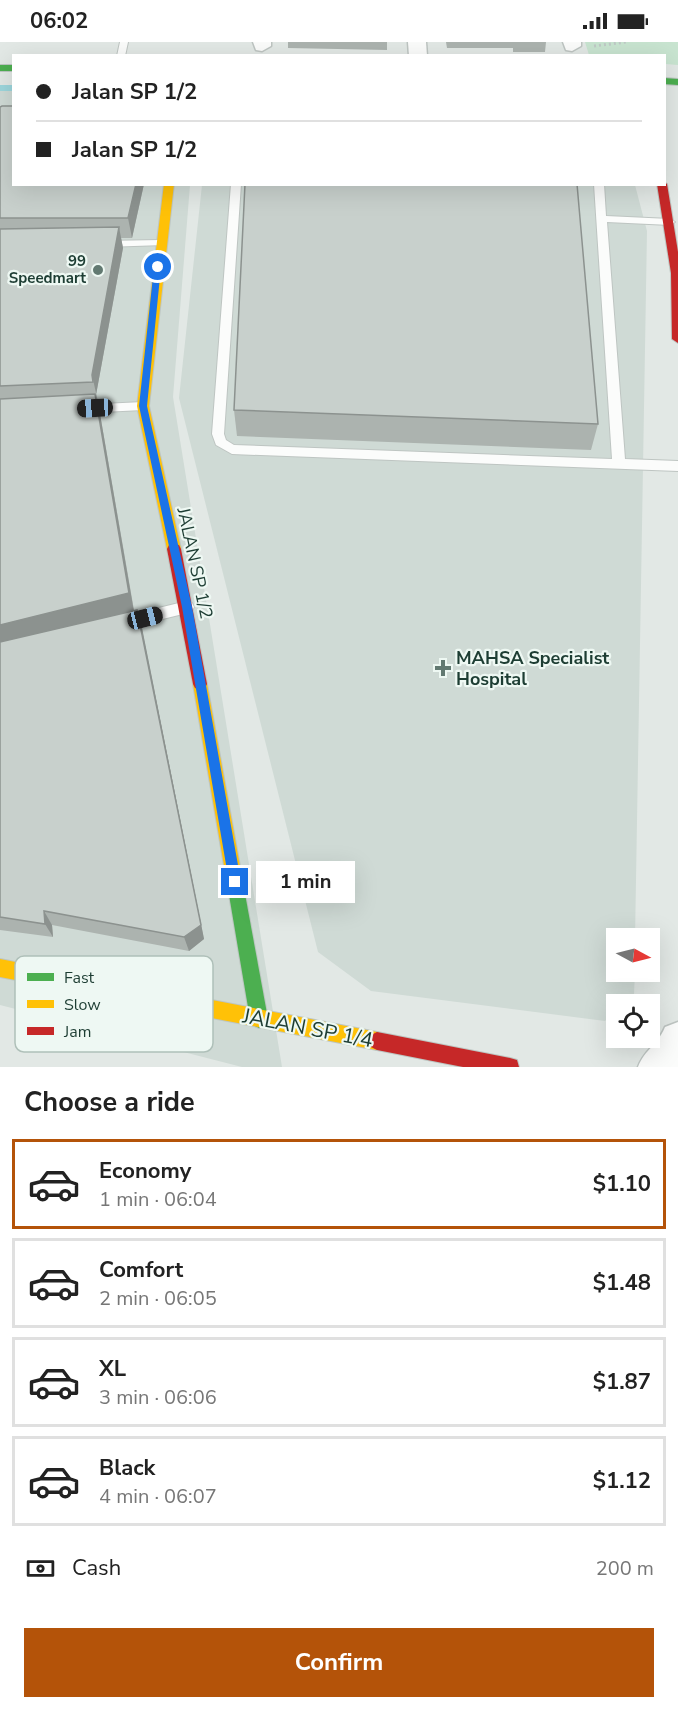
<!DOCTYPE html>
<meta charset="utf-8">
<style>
body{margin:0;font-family:"Nunito Sans",sans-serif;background:#f6f6f6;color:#222;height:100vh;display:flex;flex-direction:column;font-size:22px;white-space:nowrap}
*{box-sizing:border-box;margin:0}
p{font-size:20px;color:#767676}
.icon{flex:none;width:33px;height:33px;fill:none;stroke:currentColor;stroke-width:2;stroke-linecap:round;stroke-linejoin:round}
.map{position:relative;height:1025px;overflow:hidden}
.details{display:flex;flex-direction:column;background:#fff;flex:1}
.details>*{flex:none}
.hud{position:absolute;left:12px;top:12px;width:654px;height:132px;border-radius:0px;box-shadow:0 6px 24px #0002;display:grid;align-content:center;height:132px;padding:0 24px;background:#fff}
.needle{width:39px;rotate:97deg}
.controls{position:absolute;left:606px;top:886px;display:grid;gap:12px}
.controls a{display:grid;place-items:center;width:54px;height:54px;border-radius:0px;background:#fff;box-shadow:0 6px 24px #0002;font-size:30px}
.end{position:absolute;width:27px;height:27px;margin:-14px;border:8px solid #1a73e8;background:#fff;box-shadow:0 0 0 3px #fff}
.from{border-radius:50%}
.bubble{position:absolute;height:42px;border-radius:0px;background:#fff;box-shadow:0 6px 24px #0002;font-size:20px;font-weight:700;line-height:42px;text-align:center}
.car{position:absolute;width:18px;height:36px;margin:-18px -9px;border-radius:8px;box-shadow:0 0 4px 2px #0007;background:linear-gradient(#222 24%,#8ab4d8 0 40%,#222 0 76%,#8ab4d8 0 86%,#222 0)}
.hud b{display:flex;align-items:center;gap:21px;height:57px;font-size:22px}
.hud b+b{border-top:2px solid #e0e0e0}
.hud i{width:15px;height:15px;background:#222}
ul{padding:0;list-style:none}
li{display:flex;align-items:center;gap:18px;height:90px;margin:0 12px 9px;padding:0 12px;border:3px solid #e0e0e0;border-radius:0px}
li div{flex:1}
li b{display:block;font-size:22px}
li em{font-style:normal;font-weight:700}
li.current{border-color:#b45309}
li>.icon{width:54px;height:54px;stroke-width:1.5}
h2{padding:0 24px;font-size:27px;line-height:72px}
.pay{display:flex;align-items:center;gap:15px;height:66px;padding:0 24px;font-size:22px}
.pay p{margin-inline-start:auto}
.action{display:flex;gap:12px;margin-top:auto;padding:12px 24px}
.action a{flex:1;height:69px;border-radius:0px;background:#b45309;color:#fff;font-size:24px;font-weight:700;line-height:69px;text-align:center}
.status{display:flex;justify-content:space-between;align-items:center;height:42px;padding:0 30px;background:#fff;direction:ltr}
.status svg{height:16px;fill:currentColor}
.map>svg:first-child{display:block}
</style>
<div class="status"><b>06:02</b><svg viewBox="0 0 49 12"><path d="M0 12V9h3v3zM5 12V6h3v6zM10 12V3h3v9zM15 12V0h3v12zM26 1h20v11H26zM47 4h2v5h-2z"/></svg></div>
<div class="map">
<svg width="678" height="1025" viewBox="0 0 678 1025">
<rect width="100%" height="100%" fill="#e2e8e5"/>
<g fill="#cfdad5">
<path d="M0,49H13L14,142L190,143L173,355L282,1025H242L0,963Z"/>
<path d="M202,143H635L647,189L635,897H616V930H635L634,952L622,963H616V968L605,979L371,949L318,910L179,356Z"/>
</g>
<path fill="#c8e4d0" d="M585,0H678V23L665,22L664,14L589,13Z"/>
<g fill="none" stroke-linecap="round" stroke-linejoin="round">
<path stroke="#9cd6dc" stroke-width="6" d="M0,46H14"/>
<defs>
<g id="lane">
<path d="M120,0H128L125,14H117Z"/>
<path d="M231,142H241L224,392L226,398L234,403L612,417L594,142H604L606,174L670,177L675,180L670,183L607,180L625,417L678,419V429L232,412L216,403L212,392Z"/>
<path d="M160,198L165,201L164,203L104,205L99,202L104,199Z"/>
<path d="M143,360L149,364L143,368L82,371L76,367L82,363Z"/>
<path d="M187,559L192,561L194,565L192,569L187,571L122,587L117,585L115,581L117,577L122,575Z"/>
</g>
<g id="street">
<path d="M253,0H271V4L262,9L256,8Z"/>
<path d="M408,0H426L427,14H409Z"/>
<path d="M563,0H581V4L572,9L566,8Z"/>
<path d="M678,980V1025H638C645,1007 657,1004 665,985Z"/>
</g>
<g id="fast">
<rect x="0" y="23" width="14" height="6"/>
<path d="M664,36L678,37V43L664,42Z"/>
<path d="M235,833L241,835L243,841L268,977L265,983L259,986L253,983L250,977L227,841L229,835Z"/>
</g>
<g id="slow">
<path d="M164,142H174L149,364L181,507L179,511H169L167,507L137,364Z"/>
<path d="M200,636L205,638L207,642L243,841L241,847L235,849L229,847L227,841L193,642L195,638Z"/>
<path d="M0,917L377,990L383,993L386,999L383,1005L377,1008L0,935Z"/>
</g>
<g id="jam">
<path d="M664,140L667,142L678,210V301L672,297L671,231L657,142H664Z"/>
<path d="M174,502L179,503L181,507L207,642L205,646L200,648L195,646L193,642L167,507L169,503Z"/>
<path d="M377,990L510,1016L517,1018L519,1025H463L377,1008L371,1005L368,999L371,993Z"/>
</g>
</defs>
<use href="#lane" stroke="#bec5c2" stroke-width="2"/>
<use href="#street" stroke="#bec5c2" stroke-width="3"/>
<use href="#fast" stroke="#bdc6c2" stroke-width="2"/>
<use href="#slow" stroke="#bdc6c2" stroke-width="2"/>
<use href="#jam" stroke="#bdc6c2" stroke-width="2"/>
<path stroke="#bfc9c6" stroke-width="3" stroke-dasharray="2 3" stroke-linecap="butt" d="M594,4L626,0"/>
<use href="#lane" fill="#fbfcfb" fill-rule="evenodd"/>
<use href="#street" fill="#fbfcfb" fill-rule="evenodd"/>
<use href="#fast" fill="#4caf50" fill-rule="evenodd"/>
<use href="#slow" fill="#ffc107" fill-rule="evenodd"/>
<use href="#jam" fill="#c62828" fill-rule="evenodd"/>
</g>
<g fill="#acb3af">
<path d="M288,0H387V8L288,6Z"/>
<path d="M446,0H546L545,10H513V6H447Z"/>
<path d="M0,65L14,142H144L132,196H121L123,206L96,353L98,360H97L100,372L134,568H137L142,586L204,897L189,909L52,883L53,895L0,888Z"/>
<path d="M234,368L598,382L591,408L237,394Z"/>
</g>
<g fill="#8c928f">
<path d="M136,142H144L132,196L128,176Z"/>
<path d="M119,185L123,206L96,353L98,360L92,333Z"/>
<path d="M95,352L100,372L134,570L0,604V583Z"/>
<path d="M137,568L142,586L204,897L189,909L184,895Z"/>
<path d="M44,869L52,883L53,895L45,882Z"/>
</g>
<g fill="#c8d0cc" stroke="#8c928f" stroke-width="1.5">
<path d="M2,64H14V142H136L128,176H0V65Z"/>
<path d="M245,142H577L598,382L234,368Z"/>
<path d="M119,185L92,333L93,340L0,344V187Z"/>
<path d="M95,352L129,551L0,583V357Z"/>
<path d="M137,568L201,883L184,895L44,869L45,882L0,875V600Z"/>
</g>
<path fill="#1a73e8" d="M158,222L161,225L147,364L192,565L241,840L235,845L229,840L182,565L139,364L154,225Z"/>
<g fill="#627971" stroke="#eef8f3" stroke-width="2">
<circle cx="98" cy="228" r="6"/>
<path d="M440 617h6v6h6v6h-6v6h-6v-6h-6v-6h6z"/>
</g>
<g text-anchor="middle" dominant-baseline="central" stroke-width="4.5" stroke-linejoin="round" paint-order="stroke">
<g font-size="15" font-weight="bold" fill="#1d3d33" stroke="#eef8f3" text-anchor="end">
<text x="86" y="219">99<tspan x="86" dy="17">Speedmart</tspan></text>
</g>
<g font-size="18" fill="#1d3d33" stroke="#eef8f3">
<text transform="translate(195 521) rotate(78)">JALAN SP 1/2</text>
</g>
<g font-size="18" font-weight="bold" fill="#1d3d33" stroke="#eef8f3" text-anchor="start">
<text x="456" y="616">MAHSA Specialist<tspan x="456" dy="21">Hospital</tspan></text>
</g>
<g font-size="21" fill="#1d3d33" stroke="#eef8f3">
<text transform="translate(308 986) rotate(11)">JALAN SP 1/4</text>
</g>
</g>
<rect x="15" y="914" width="198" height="96" rx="9" fill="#eef8f3" stroke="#afc0b9" stroke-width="1.5"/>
<rect x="27" y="931" width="27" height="8" fill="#4caf50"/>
<rect x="27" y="958" width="27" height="8" fill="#ffc107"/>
<rect x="27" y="985" width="27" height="8" fill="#c62828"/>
<g font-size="16" fill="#1d3d33">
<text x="64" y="941">Fast</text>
<text x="64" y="968">Slow</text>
<text x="64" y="995">Jam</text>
</g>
</svg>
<div class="controls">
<a><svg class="needle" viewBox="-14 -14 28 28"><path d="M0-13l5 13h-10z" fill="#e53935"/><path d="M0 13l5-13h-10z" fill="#767676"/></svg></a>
<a><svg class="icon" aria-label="locate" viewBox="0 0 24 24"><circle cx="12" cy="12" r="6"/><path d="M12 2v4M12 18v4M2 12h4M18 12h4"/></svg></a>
</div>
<i class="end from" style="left:158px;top:225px"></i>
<i class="end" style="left:235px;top:840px"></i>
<div class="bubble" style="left:256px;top:819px;width:99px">1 min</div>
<i class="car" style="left:95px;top:366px;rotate:267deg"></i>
<i class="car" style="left:145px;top:576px;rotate:76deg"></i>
<div class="hud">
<b><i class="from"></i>Jalan SP 1/2</b>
<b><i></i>Jalan SP 1/2</b>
</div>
</div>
<section class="details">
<h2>Choose a ride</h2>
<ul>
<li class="current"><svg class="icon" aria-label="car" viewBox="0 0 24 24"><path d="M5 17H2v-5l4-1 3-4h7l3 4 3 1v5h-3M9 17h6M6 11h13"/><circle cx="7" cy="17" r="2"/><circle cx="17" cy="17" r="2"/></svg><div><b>Economy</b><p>1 min · 06:04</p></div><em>$1.10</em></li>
<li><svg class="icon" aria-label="car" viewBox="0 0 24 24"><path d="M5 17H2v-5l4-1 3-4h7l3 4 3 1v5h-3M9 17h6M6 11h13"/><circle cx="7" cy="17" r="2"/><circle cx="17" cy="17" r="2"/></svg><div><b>Comfort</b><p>2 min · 06:05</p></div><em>$1.48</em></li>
<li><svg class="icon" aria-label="car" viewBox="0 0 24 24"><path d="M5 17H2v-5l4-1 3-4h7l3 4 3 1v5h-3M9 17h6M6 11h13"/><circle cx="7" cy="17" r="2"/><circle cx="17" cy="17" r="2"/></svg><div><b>XL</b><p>3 min · 06:06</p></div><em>$1.87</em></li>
<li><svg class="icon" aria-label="car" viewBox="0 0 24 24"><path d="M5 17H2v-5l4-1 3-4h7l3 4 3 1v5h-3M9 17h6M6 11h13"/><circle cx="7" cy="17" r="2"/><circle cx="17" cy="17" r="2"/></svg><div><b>Black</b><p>4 min · 06:07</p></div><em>$1.12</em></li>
</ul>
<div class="pay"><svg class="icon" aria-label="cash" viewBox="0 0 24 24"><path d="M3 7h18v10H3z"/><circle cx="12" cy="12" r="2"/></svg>Cash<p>200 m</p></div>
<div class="action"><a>Confirm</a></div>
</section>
